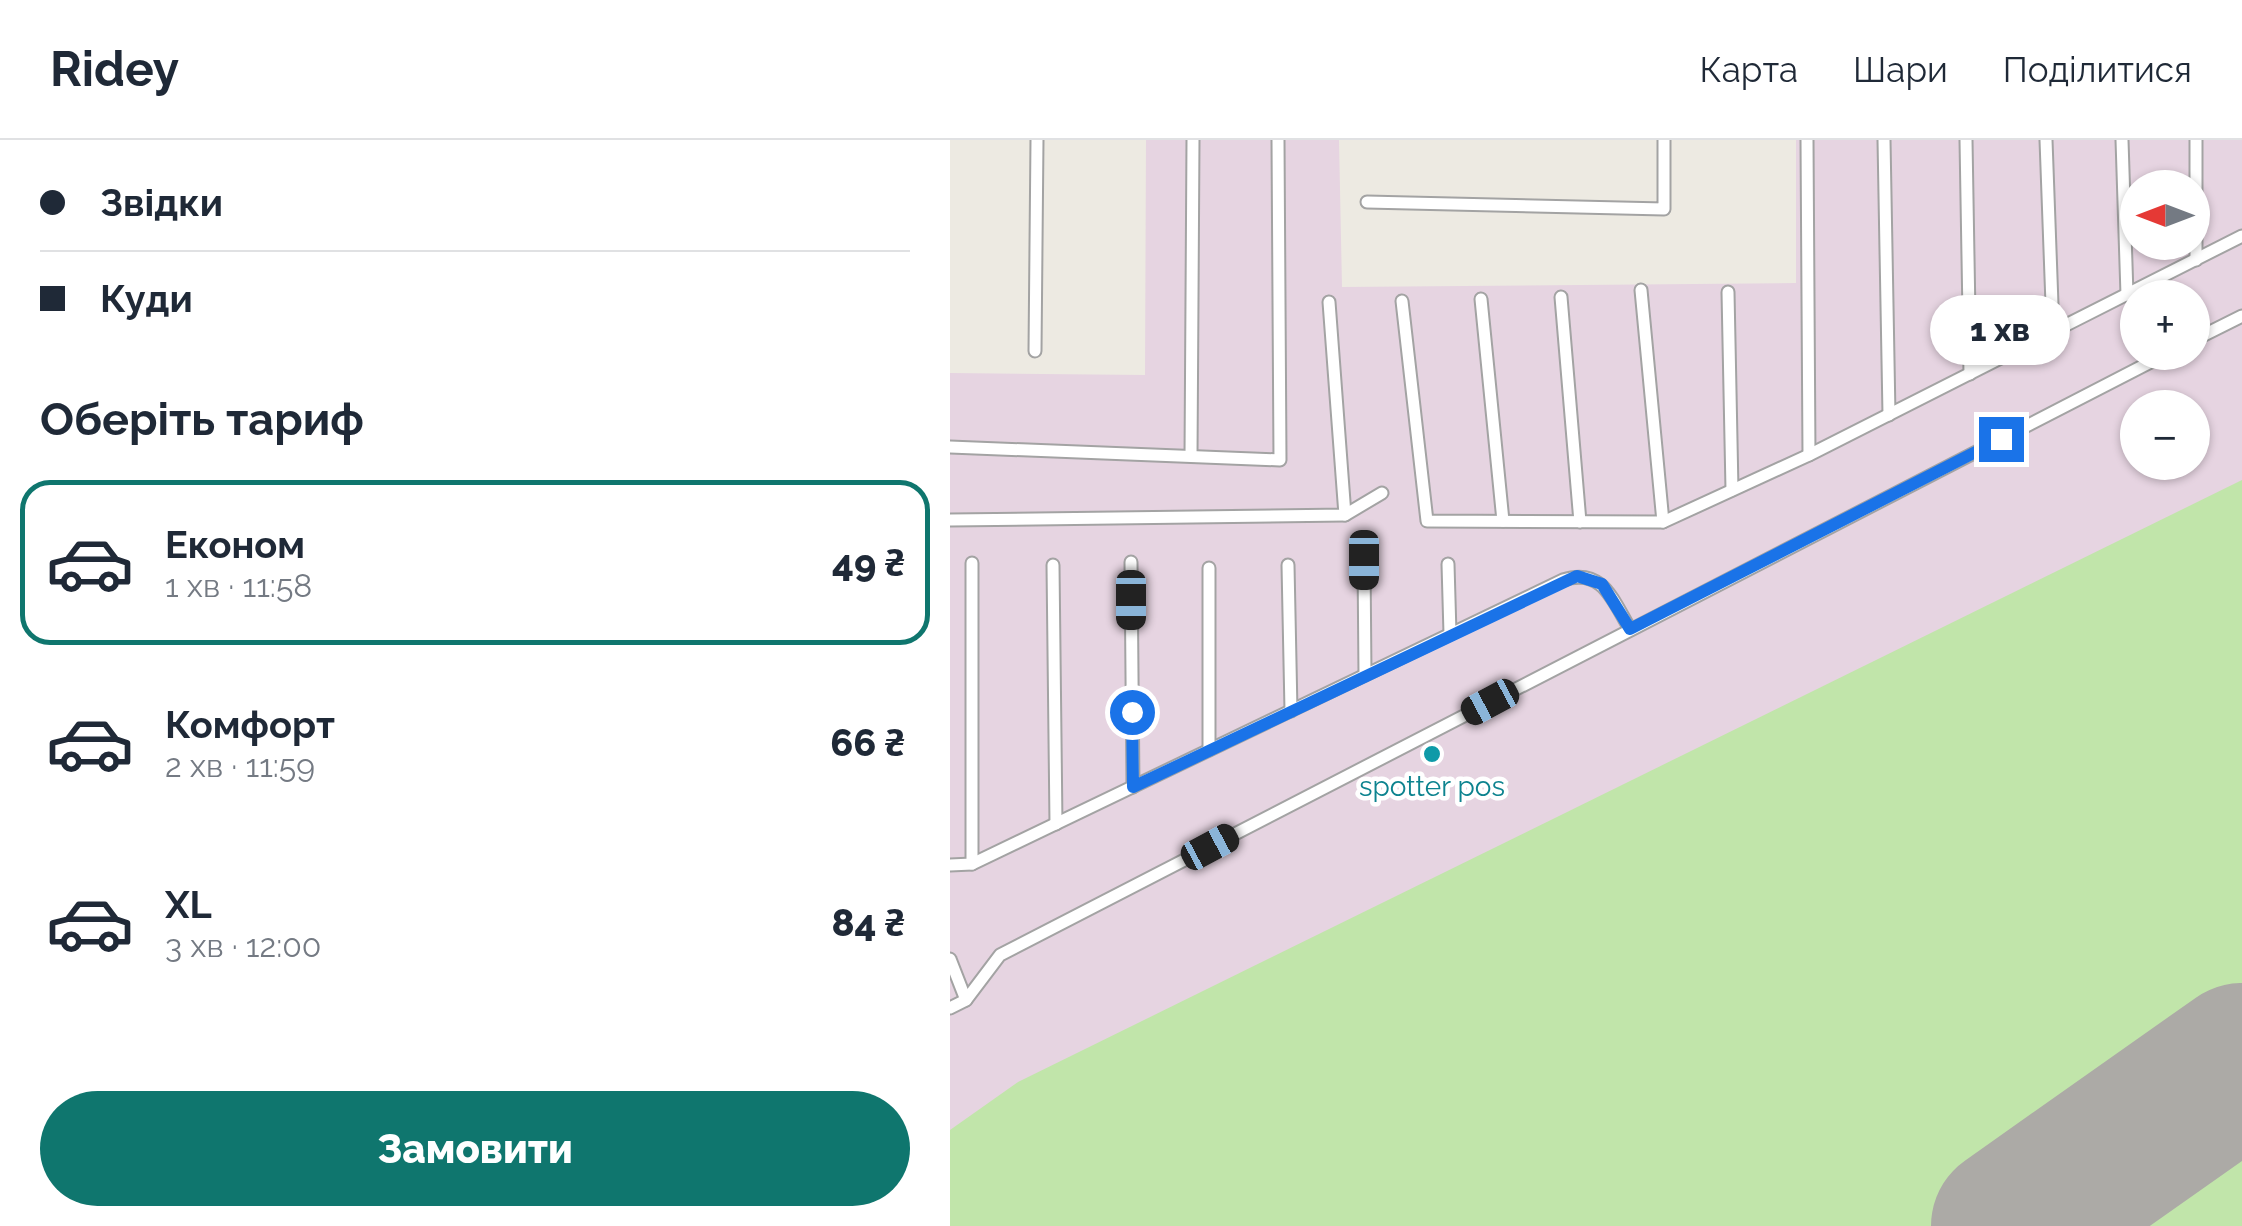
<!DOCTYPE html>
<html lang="uk">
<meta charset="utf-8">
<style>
body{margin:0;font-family:Raleway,sans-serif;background:#f2f2f3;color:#1f2937;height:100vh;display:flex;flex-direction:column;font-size:38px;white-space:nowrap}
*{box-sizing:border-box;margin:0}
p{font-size:32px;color:#747a83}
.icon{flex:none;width:55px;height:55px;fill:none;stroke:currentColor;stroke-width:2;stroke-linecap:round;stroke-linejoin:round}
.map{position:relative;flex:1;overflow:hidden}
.side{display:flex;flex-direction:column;background:#fff;width:950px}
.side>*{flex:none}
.guide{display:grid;align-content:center;height:220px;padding:0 40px;background:#fff}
.needle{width:65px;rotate:270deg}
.controls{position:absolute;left:1170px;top:30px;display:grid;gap:20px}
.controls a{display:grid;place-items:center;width:90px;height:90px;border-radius:50%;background:#fff;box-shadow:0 2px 8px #0004;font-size:50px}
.end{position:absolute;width:45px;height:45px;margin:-22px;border:12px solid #1a73e8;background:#fff;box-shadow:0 0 0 5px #fff}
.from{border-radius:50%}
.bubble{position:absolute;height:70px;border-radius:35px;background:#fff;box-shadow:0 2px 8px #0004;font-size:32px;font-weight:800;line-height:70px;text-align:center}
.car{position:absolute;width:30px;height:60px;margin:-30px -15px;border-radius:12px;box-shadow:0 0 8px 2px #0007;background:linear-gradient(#222 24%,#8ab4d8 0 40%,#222 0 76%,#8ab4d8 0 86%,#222 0)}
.guide b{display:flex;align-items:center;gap:35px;height:95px;font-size:38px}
.guide b+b{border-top:2px solid #e0e1e3}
.guide i{width:25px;height:25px;background:#1f2937}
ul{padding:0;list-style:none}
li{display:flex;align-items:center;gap:30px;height:165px;margin:0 20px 15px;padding:0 20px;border:5px solid transparent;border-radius:30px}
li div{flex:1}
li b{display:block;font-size:38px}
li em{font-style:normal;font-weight:800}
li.on{border-color:#0f766e}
li>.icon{width:90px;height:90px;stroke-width:1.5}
h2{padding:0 40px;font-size:45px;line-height:120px}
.primary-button{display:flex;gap:20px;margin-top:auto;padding:20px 40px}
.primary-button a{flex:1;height:115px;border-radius:60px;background:#0f766e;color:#fff;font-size:40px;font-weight:800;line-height:115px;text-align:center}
header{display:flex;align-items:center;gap:60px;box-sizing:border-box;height:140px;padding:0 50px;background:#fff;border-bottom:2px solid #e0e1e3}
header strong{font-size:48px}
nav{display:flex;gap:55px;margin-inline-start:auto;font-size:35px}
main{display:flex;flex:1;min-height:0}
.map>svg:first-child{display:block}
</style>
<header>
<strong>Ridey</strong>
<nav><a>Карта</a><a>Шари</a><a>Поділитися</a></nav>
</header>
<main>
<section class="side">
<div class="guide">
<b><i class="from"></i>Звідки</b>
<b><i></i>Куди</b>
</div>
<h2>Оберіть тариф</h2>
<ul>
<li class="on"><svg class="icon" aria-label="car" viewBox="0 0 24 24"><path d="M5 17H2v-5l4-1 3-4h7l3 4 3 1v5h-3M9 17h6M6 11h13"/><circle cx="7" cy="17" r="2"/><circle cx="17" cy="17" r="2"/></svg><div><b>Економ</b><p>1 хв · 11:58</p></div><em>49 ₴</em></li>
<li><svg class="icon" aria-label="car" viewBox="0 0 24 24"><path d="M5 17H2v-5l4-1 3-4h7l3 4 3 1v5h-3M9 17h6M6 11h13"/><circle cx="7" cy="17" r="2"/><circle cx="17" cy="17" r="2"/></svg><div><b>Комфорт</b><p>2 хв · 11:59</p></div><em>66 ₴</em></li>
<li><svg class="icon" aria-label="car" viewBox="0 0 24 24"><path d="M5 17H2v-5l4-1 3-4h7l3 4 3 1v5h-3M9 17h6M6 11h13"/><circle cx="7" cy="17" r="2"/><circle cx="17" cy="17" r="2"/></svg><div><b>XL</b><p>3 хв · 12:00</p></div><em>84 ₴</em></li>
</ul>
<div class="primary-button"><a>Замовити</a></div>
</section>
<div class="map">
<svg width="1292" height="1086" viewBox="0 0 1292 1086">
<rect width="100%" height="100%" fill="#edeae2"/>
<path fill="#e6d4e1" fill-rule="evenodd" d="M196,0H389L392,147L846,143V0H1292V1086H0V233L195,235ZM1188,48H1242V102H1188ZM1188,158H1242V212H1188ZM1188,268H1242V322H1188Z"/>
<path fill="#c1e5aa" d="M1292,340V1086H0V990L68,942Z"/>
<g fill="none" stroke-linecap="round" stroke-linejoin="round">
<path stroke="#acaaa6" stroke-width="65" d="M1225,970L1262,955L1292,956"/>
<path stroke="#acaaa6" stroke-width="160" d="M1061,1086L1292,923"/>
<defs>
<g id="service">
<path d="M857,0L859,315"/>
<path d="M934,0L939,275"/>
<path d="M1016,0L1020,234"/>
<path d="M1096,0L1103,192"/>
<path d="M1172,0L1177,155"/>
<path d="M1246,0V120"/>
<path d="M417,62L714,69V0"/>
<path d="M691,150L713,382"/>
<path d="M778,152L782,350"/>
<path d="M611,157L630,382"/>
<path d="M531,159L553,381"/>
<path d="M452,161L477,381L713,382L859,315L1292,96"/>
<path d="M379,162L395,375"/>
<path d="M1242,201L1292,176"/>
<path d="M85,211L87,0"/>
<path d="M0,307L330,320L328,0"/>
<path d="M241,316L243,0"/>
<path d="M0,380L395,375L432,353"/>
<path d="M414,420L415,535"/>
<path d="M181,422L183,647"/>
<path d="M498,424L500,494"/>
<path d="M103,425L106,684"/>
<path d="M338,425L341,571"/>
<path d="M259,428V610"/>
<path d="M22,724V423"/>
<path d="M0,725L22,724L613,440C653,427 663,461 680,489"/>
<path d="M0,819L16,860"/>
<path d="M0,868L16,860L50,815L1220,212"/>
</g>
</defs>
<use href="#service" stroke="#a3a3a3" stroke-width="15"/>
<use href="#service" stroke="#fff" stroke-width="11"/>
</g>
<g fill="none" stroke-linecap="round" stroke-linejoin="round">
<path stroke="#1a73e8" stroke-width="12" d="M182,572L183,647L627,436L652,444L680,489L1051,299"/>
</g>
<circle fill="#0f9aa8" stroke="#fff" stroke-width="4" cx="482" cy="614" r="10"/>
<g text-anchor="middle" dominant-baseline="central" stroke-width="9" stroke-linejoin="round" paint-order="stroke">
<g font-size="28" fill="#0d838f" stroke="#fff">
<text x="482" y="646">spotter pos</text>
</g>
</g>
</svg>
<div class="controls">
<a><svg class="needle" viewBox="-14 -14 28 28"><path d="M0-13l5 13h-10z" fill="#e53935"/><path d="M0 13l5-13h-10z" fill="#747a83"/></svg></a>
<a>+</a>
<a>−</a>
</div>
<i class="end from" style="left:182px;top:572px"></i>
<i class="end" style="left:1051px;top:299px"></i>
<div class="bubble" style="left:980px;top:155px;width:140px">1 хв</div>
<i class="car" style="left:414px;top:420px;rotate:180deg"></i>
<i class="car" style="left:181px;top:460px;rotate:180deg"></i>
<i class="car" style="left:540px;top:562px;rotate:242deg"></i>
<i class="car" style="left:260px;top:707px;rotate:62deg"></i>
</div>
</main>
